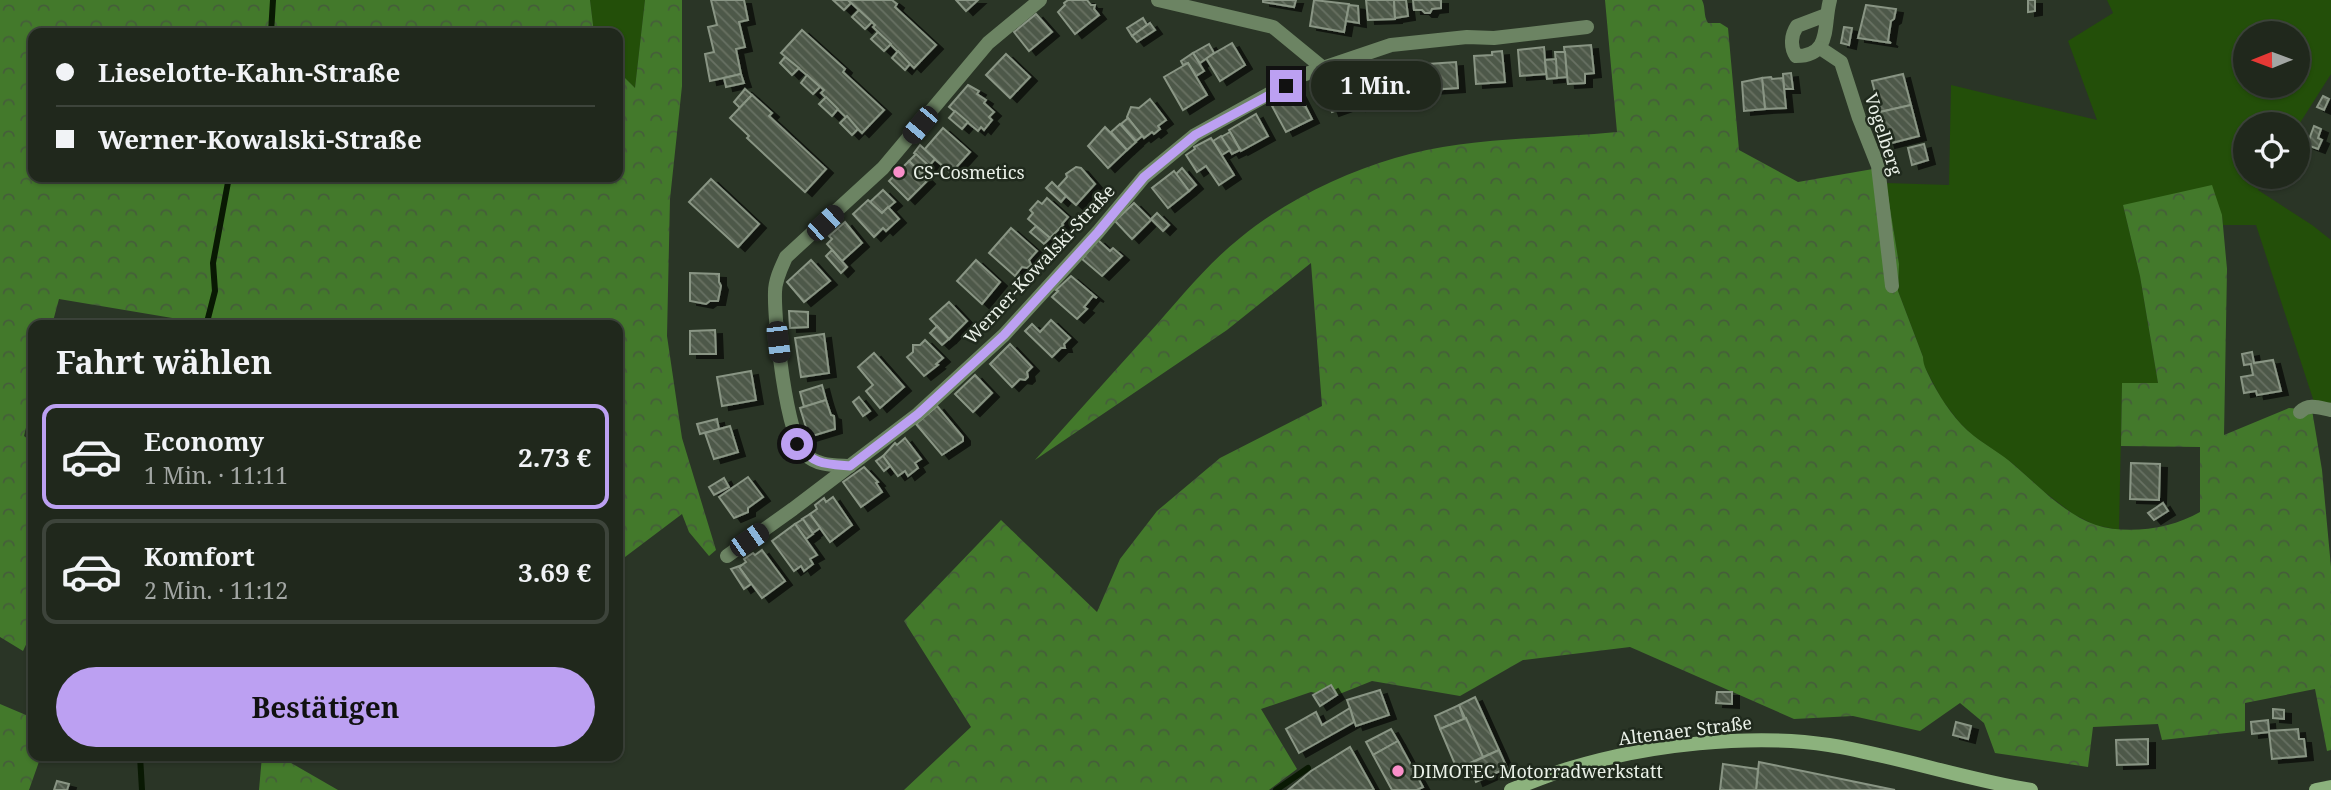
<!DOCTYPE html>
<html lang="de">
<meta charset="utf-8">
<style>
body{margin:0;font-family:"Noto Serif",serif;background:#283025;color:#f1f3f6;height:100vh;display:flex;flex-direction:column;font-size:26px;white-space:nowrap}
*{box-sizing:border-box;margin:0}
p{font-size:23px;color:#a2a6a3}
.icon{flex:none;width:38px;height:38px;fill:none;stroke:currentColor;stroke-width:2;stroke-linecap:round;stroke-linejoin:round}
.map{position:relative;flex:1;overflow:hidden}
.sheet{position:absolute;left:28px;top:320px;width:595px;height:441px;display:flex;flex-direction:column;background:#20281c;border-radius:14px;box-shadow:0 2px 5px #0004,0 0 0 2px #3d443b}
.sheet>*{flex:none}
.banner{position:absolute;left:28px;top:28px;width:595px;height:154px;border-radius:14px;box-shadow:0 2px 5px #0004,0 0 0 2px #3d443b;display:grid;align-content:center;height:154px;padding:0 28px;background:#20281c}
.needle{width:46px;rotate:269deg}
.tools{position:absolute;left:2233px;top:21px;display:grid;gap:14px}
.tools a{display:grid;place-items:center;width:77px;height:77px;border-radius:50%;background:#20281c;box-shadow:0 2px 5px #0004,0 0 0 2px #3d443b;font-size:35px}
.end{position:absolute;width:32px;height:32px;margin:-16px;border:9px solid #bca0f2;background:#111;box-shadow:0 0 0 4px #111}
.from{border-radius:50%}
.bubble{position:absolute;height:49px;border-radius:24px;background:#20281c;box-shadow:0 2px 5px #0004,0 0 0 2px #3d443b;font-size:23px;font-weight:700;line-height:49px;text-align:center}
.car{position:absolute;width:21px;height:42px;margin:-21px -10px;border-radius:9px;box-shadow:0 0 5px 2px #0007;background:linear-gradient(#222 24%,#8ab4d8 0 40%,#222 0 76%,#8ab4d8 0 86%,#222 0)}
.banner b{display:flex;align-items:center;gap:24px;height:66px;font-size:26px}
.banner b+b{border-top:2px solid #3d443b}
.banner i{width:18px;height:18px;background:#f1f3f6}
ul{padding:0;list-style:none}
li{display:flex;align-items:center;gap:21px;height:105px;margin:0 14px 10px;padding:0 14px;border:4px solid #3d443b;border-radius:14px}
li div{flex:1}
li b{display:block;font-size:26px}
li em{font-style:normal;font-weight:700}
li.active{border-color:#bca0f2}
li>.icon{width:63px;height:63px;stroke-width:1.5}
h2{padding:0 28px;font-size:32px;line-height:84px}
.action{display:flex;gap:14px;margin-top:auto;padding:14px 28px}
.action a{flex:1;height:80px;border-radius:42px;background:#bca0f2;color:#111;font-size:28px;font-weight:700;line-height:80px;text-align:center}
.map>svg:first-child{display:block}
</style>
<div class="map">
<svg width="2331" height="790" viewBox="0 0 2331 790">
<defs>
<pattern id="forest-crowns" width="20" height="18" patternUnits="userSpaceOnUse" patternTransform="scale(1.75)"><rect width="20" height="18" fill="#43792b"/><path d="M2 6a3 3 0 1 1 6 0M12 15a3 3 0 1 1 6 0" fill="none" stroke="#455e3a"/></pattern>
<pattern id="building-back-hatch" width="6" height="6" patternUnits="userSpaceOnUse" patternTransform="scale(1.75)"><rect width="6" height="6" fill="#4e5949"/><path d="M-1 5l2 2M0 0l6 6M5-1l2 2" fill="none" stroke="#687163"/></pattern>
<filter id="shadow"><feDropShadow dx="7" dy="4" stdDeviation="0" flood-color="#0009"/></filter>
</defs>
<rect width="100%" height="100%" fill="#2a3526"/>
<g fill="#234f09" fill-rule="evenodd">
<path d="M590,0H645L635,88L618,71V33H594Z"/>
<path d="M2107,0H2331V74L2298,126V124H2245V177H2266L2258,190L2312,225L2331,240V405L2314,402L2256,225H2223L2222,215L2123,205L2140,276L2158,383H2122L2119,530L2095,525L2073,514L2043,491L2012,463L1972,435L1959,422L1942,400L1923,364V357L1898,291L1899,264L1886,183L1949,185L1951,85L2097,120L2068,41L2113,13ZM2245,33H2298V86H2245Z"/>
</g>
<g fill="url(#forest-crowns)">
<path d="M0,0H590L594,33H33V177H618V71L635,88L645,0H682V86L670,199L667,336L682,438L716,550L709,556L689,532L682,514L625,557L618,574V326L214,325L59,299L52,325L33,326V398L24,436L33,443V630L23,651L0,637Z"/>
<path d="M1605,0H1702C1706,8 1703,15 1708,23H1720L1728,28L1739,150L1798,182L1873,169L1886,183L1899,264L1898,291L1923,357C1923,366 1928,373 1932,382C1943,402 1956,422 1974,436C1987,446 2002,454 2014,465C2039,486 2064,514 2096,525C2127,535 2171,529 2200,512V447L2121,446L2122,383H2158L2140,276L2123,205L2212,185L2222,215L2227,269L2224,435L2289,408L2312,410L2322,470L2331,567V750L2327,751L2315,689L2245,703V731L2162,740L2158,724L2093,727L2088,767L1995,753L1984,723L1960,703L1920,731L1853,716L1794,719L1630,647L1523,660L1460,696L1372,681L1337,695L1331,686L1316,693L1311,692L1261,709L1297,769L1269,790H904L971,727L904,621L1001,520L1097,612L1120,559L1157,511L1220,458L1322,406L1311,263L1227,330L1035,460C1073,417 1111,375 1149,333C1178,301 1206,265 1240,238C1285,201 1341,174 1395,158C1465,137 1545,139 1617,132Z"/>
<path d="M0,704L33,718V756H41L29,790H0Z"/>
<path d="M262,756H279L338,790H259Z"/>
</g>
<g fill="none" stroke-linecap="round" stroke-linejoin="round">
<g stroke="#091903" stroke-width="6">
<path d="M271,33L273,0"/>
<path d="M206,326L215,291L213,263L229,177"/>
<path d="M140,756L142,790"/>
<path d="M1276,790L1308,768"/>
</g>
</g>
<g fill="url(#building-back-hatch)" stroke="#899584" stroke-width="2" filter="url(#shadow)">
<path d="M711,0H744L748,20L739,22L745,47L736,49L741,74L710,81L705,54L714,52L708,27L717,25Z"/>
<path d="M833,0H848L851,3L844,10Z"/>
<path d="M848,0H892L897,4L895,7L936,45L914,68L873,27L875,25Z"/>
<path d="M956,0H978L966,11Z"/>
<path d="M1068,0H1087L1091,5H1095L1094,9L1099,15L1075,34L1058,12L1065,5L1064,3Z"/>
<path d="M1263,0H1296L1294,7L1263,2Z"/>
<path d="M1314,0L1349,4L1344,32L1310,26Z"/>
<path d="M1366,0H1394L1395,19L1368,20Z"/>
<path d="M1394,0H1406L1408,16L1395,18Z"/>
<path d="M1413,0H1441V8L1432,9L1430,13H1425L1422,10H1414Z"/>
<path d="M2028,0H2035V11L2028,12Z"/>
<path d="M1349,5L1358,6L1359,23L1346,21Z"/>
<path d="M1866,5L1896,9L1894,19L1891,21L1888,41L1891,43L1858,38Z"/>
<path d="M859,10L872,22L865,29L852,17Z"/>
<path d="M1036,14L1052,32L1029,51L1014,32Z"/>
<path d="M1143,18L1147,25L1132,36L1127,28Z"/>
<path d="M1150,23L1155,30L1137,42L1132,36Z"/>
<path d="M1844,27L1852,28L1849,45L1841,43Z"/>
<path d="M802,30L845,69L843,72L884,110L862,133L821,93L824,90L781,53Z"/>
<path d="M878,32L891,44L884,51L871,39Z"/>
<path d="M1232,43L1245,65L1220,81L1206,58Z"/>
<path d="M1209,44L1214,53L1200,63L1193,53Z"/>
<path d="M1591,45L1594,73L1585,74V83L1568,84L1564,47Z"/>
<path d="M1544,47L1546,74L1520,76L1518,50Z"/>
<path d="M898,51L910,64L905,70L892,58Z"/>
<path d="M1502,51L1505,82L1476,84L1474,56L1492,55V52Z"/>
<path d="M1555,52H1565L1567,77L1557,78Z"/>
<path d="M1193,53L1204,71L1196,76L1188,63L1183,65L1181,61Z"/>
<path d="M1006,54L1030,77L1010,98L986,75Z"/>
<path d="M785,57L799,68L792,75L780,63Z"/>
<path d="M1556,59L1557,78L1547,79L1545,60Z"/>
<path d="M1456,62L1458,88L1430,90L1428,64Z"/>
<path d="M1188,63L1207,95L1183,110L1164,77Z"/>
<path d="M1399,68L1406,94L1380,101L1373,75Z"/>
<path d="M1791,73L1793,89H1784L1783,74Z"/>
<path d="M741,74L744,83L726,87L724,78Z"/>
<path d="M1903,74L1911,105L1880,112L1872,81Z"/>
<path d="M807,75L820,87L813,94L801,83Z"/>
<path d="M1373,75L1380,101L1372,103L1364,78Z"/>
<path d="M1347,77L1357,103L1332,112L1322,86Z"/>
<path d="M1771,77L1772,79L1783,78L1786,108L1765,109L1762,78Z"/>
<path d="M1762,78L1765,109L1744,111L1742,82Z"/>
<path d="M1365,80L1372,103L1359,107L1350,85Z"/>
<path d="M968,85L979,91L977,94L986,100L984,103L994,112L989,117L992,120L984,130L981,127L978,131L949,107Z"/>
<path d="M745,89L752,95L740,108L734,102Z"/>
<path d="M1298,92L1312,119L1286,132L1272,106Z"/>
<path d="M752,95L772,113L769,116L826,169L805,192L747,138L749,136L730,118Z"/>
<path d="M2323,96L2329,99L2324,110L2317,107Z"/>
<path d="M826,97L838,109L832,116L819,104Z"/>
<path d="M1150,99L1166,120L1158,126L1160,129L1154,134L1152,132L1144,138L1127,117L1131,107L1139,108Z"/>
<path d="M1911,105L1919,136L1888,144L1880,112Z"/>
<path d="M955,111L968,122L962,129L949,118Z"/>
<path d="M1256,114L1268,136L1241,151L1229,130Z"/>
<path d="M847,116L858,129L852,135L840,123Z"/>
<path d="M1128,118L1142,136L1136,141L1121,124Z"/>
<path d="M1120,124L1136,142L1127,150L1111,132Z"/>
<path d="M2314,126L2321,129L2318,138L2322,140L2318,149L2307,145Z"/>
<path d="M1105,127L1127,150L1108,168L1088,146Z"/>
<path d="M943,128L970,152L951,173L924,150Z"/>
<path d="M1230,132L1240,150L1232,154L1221,137Z"/>
<path d="M1221,136L1230,150L1222,155L1213,141Z"/>
<path d="M1211,138L1234,175L1219,185L1206,166L1197,172L1186,155L1195,149L1194,147Z"/>
<path d="M1924,144L1928,160L1912,165L1908,148Z"/>
<path d="M920,145L935,159L929,166L914,153Z"/>
<path d="M916,154L929,166L922,173L909,161Z"/>
<path d="M909,161L928,180L908,200L889,181Z"/>
<path d="M1076,167L1081,168L1095,184L1076,205L1057,188L1067,177L1066,174Z"/>
<path d="M1182,168L1196,185L1189,191L1176,174Z"/>
<path d="M1174,171L1189,191L1168,208L1152,188Z"/>
<path d="M711,179L759,224L738,247L689,202Z"/>
<path d="M1052,182L1066,196L1061,202L1046,188Z"/>
<path d="M883,190L895,202L882,213L870,202Z"/>
<path d="M1047,198L1068,217L1062,224L1063,225L1050,238L1028,219L1033,213L1030,210L1038,201L1042,204Z"/>
<path d="M868,200L882,213L888,207L899,219L886,231L883,228L874,237L853,214Z"/>
<path d="M1134,203L1151,220L1132,239L1115,221Z"/>
<path d="M1157,213L1169,225L1163,231L1151,219Z"/>
<path d="M845,222L862,243L842,261L827,244L832,239L829,236Z"/>
<path d="M1036,226L1050,238L1044,244L1030,232Z"/>
<path d="M1011,228L1037,251L1029,260L1031,265L1027,268L1022,267L1015,276L989,253Z"/>
<path d="M1098,240L1110,251L1113,248L1122,256L1102,276L1082,259Z"/>
<path d="M832,250L847,267L841,273L826,256Z"/>
<path d="M811,260L830,281L804,302L787,282Z"/>
<path d="M976,260L1000,282L982,304L957,281Z"/>
<path d="M690,273L719,274V282L721,286L718,301H710L706,304L690,301Z"/>
<path d="M1071,276L1097,298L1093,296L1084,307L1087,309L1077,319L1052,297L1058,291L1056,290Z"/>
<path d="M949,302L967,321L949,339L930,319Z"/>
<path d="M789,311L808,312V327L790,328Z"/>
<path d="M1051,320L1070,338L1064,344L1065,348H1061L1052,357L1025,331L1032,324L1040,332Z"/>
<path d="M937,326L949,339L942,345L930,333Z"/>
<path d="M715,330L716,354H690V331Z"/>
<path d="M824,334L829,373L801,377L795,338Z"/>
<path d="M925,340L943,358L936,364L938,365L924,376L907,357L913,352V345H920Z"/>
<path d="M1010,344L1032,367L1027,372L1028,377L1025,380L1020,379L1012,387L990,364Z"/>
<path d="M2252,352L2254,363L2273,360L2281,391L2257,395L2256,391L2244,393L2241,377L2253,375L2251,364L2244,365L2242,354Z"/>
<path d="M874,353L904,387L880,408L866,391L873,385L858,367Z"/>
<path d="M751,371L756,400L722,406L717,377Z"/>
<path d="M975,375L992,393L973,412L955,394Z"/>
<path d="M822,385L826,400L804,407L800,392Z"/>
<path d="M859,397L870,411L863,416L853,402Z"/>
<path d="M826,400L831,415L834,416L835,429L809,437L800,408Z"/>
<path d="M937,406L963,437V441L942,455L916,424Z"/>
<path d="M717,419L719,429L700,434L697,424Z"/>
<path d="M730,426L738,452L714,459L705,433Z"/>
<path d="M905,438L921,459L915,463L918,468L908,476L905,471L898,476L883,456L895,443L897,445Z"/>
<path d="M883,456L890,466L884,471L876,461Z"/>
<path d="M2131,463L2160,464L2159,500L2130,499Z"/>
<path d="M864,467L878,482L876,483L882,492L861,507L843,482Z"/>
<path d="M748,477L763,497L748,508V512L734,518L719,497Z"/>
<path d="M724,478L729,487L714,495L709,487Z"/>
<path d="M833,497L852,525L830,542L810,514L817,509L815,505L824,498L826,502Z"/>
<path d="M2163,503L2168,511L2154,520L2148,513Z"/>
<path d="M810,514L820,528L813,533L802,519Z"/>
<path d="M803,519L813,534L806,539L795,524Z"/>
<path d="M795,524L817,555L810,559L813,564L804,571L801,566L794,571L772,541Z"/>
<path d="M762,550L785,581L762,598L739,567L746,562L744,559L753,553L755,555Z"/>
<path d="M742,565L739,567L751,584L744,589L731,569Z"/>
<path d="M1331,685L1337,695L1320,706L1313,695Z"/>
<path d="M1380,690L1389,715L1356,726L1347,700Z"/>
<path d="M1717,692H1732V704L1716,703Z"/>
<path d="M1475,697L1499,750L1483,757L1459,705Z"/>
<path d="M1459,705L1464,719L1440,729L1435,716Z"/>
<path d="M1350,708L1354,722L1299,753L1286,729L1316,712L1322,725Z"/>
<path d="M2273,709L2284,710V719L2273,718Z"/>
<path d="M1466,718L1483,757L1457,769L1440,729Z"/>
<path d="M2268,720L2269,732L2252,734L2251,722Z"/>
<path d="M1956,722L1971,726L1968,739L1953,735Z"/>
<path d="M1391,729L1398,741L1373,755L1366,742Z"/>
<path d="M2298,729L2299,739H2304L2306,756L2272,759L2269,731Z"/>
<path d="M2148,739V764L2117,765L2116,740Z"/>
<path d="M1398,741L1423,787L1417,790H1392L1373,755Z"/>
<path d="M1350,747L1374,790H1288L1311,771Z"/>
<path d="M1499,750L1507,768L1476,782L1469,764Z"/>
<path d="M1759,762L1890,789L1895,790H1756Z"/>
<path d="M1723,764L1758,769L1756,790H1720Z"/>
<path d="M57,781L69,784L67,790H54Z"/>
</g>
<g fill="none" stroke-linecap="round" stroke-linejoin="round">
<g stroke="#6c8463" stroke-width="14">
<path d="M1158,0L1273,27L1323,68L1391,45L1467,37L1494,38L1587,27"/>
<path d="M1826,15L1797,26C1791,35 1790,47 1796,56C1832,56 1823,25 1830,0"/>
<path d="M1820,48L1841,62L1859,118L1878,166L1892,286"/>
<path d="M2300,412C2309,403 2320,408 2331,410"/>
<path d="M850,466C834,465 817,466 805,454C786,434 774,322 775,292C775,280 781,268 786,257L883,168L988,43L1040,0"/>
<path d="M727,556L793,509L918,414L1004,335L1098,232L1144,177L1195,135L1303,75L1323,68"/>
</g>
<g stroke="#8cb27d" stroke-width="14">
<path d="M1511,790C1531,782 1550,774 1571,768C1646,745 1751,733 1829,745C1897,756 1963,779 2031,790"/>
<path d="M2316,790L2331,787"/>
</g>
</g>
<g fill="none" stroke-linecap="round" stroke-linejoin="round">
<path stroke="#bca0f2" stroke-width="9" d="M797,444C814,465 825,464 850,466L918,414L1004,335L1098,232L1144,177L1195,135L1286,86"/>
</g>
<g fill="#f98fc9" stroke="#202a1d" stroke-width="2.5">
<circle cx="899" cy="172" r="7"/>
<circle cx="1398" cy="771" r="7"/>
</g>
<g text-anchor="middle" dominant-baseline="central" stroke-width="5" stroke-linejoin="round" paint-order="stroke">
<g font-size="18" fill="#eaf1e8" stroke="#202a1d">
<text transform="translate(1884 134) rotate(72)">Vogelberg</text>
<text transform="translate(1039 264) rotate(-47)">Werner-Kowalski-Straße</text>
<text transform="translate(1685 730) rotate(-7)">Altenaer Straße</text>
</g>
<g font-size="18" fill="#eaf1e8" stroke="#202a1d" text-anchor="start">
<text x="913" y="172">CS-Cosmetics</text>
<text x="1412" y="771">DIMOTEC Motorradwerkstatt</text>
</g>
</g>
</svg>
<div class="tools">
<a><svg class="needle" viewBox="-14 -14 28 28"><path d="M0-13l5 13h-10z" fill="#e53935"/><path d="M0 13l5-13h-10z" fill="#a2a6a3"/></svg></a>
<a><svg class="icon" aria-label="locate" viewBox="0 0 24 24"><circle cx="12" cy="12" r="6"/><path d="M12 2v4M12 18v4M2 12h4M18 12h4"/></svg></a>
</div>
<i class="end from" style="left:797px;top:444px"></i>
<i class="end" style="left:1286px;top:86px"></i>
<div class="bubble" style="left:1311px;top:61px;width:130px">1 Min.</div>
<i class="car" style="left:920px;top:125px;rotate:220deg"></i>
<i class="car" style="left:825px;top:223px;rotate:47deg"></i>
<i class="car" style="left:778px;top:342px;rotate:173deg"></i>
<i class="car" style="left:749px;top:540px;rotate:55deg"></i>
<div class="banner">
<b><i class="from"></i>Lieselotte-Kahn-Straße</b>
<b><i></i>Werner-Kowalski-Straße</b>
</div>
<section class="sheet">
<h2>Fahrt wählen</h2>
<ul>
<li class="active"><svg class="icon" aria-label="car" viewBox="0 0 24 24"><path d="M5 17H2v-5l4-1 3-4h7l3 4 3 1v5h-3M9 17h6M6 11h13"/><circle cx="7" cy="17" r="2"/><circle cx="17" cy="17" r="2"/></svg><div><b>Economy</b><p>1 Min. · 11:11</p></div><em>2.73 €</em></li>
<li><svg class="icon" aria-label="car" viewBox="0 0 24 24"><path d="M5 17H2v-5l4-1 3-4h7l3 4 3 1v5h-3M9 17h6M6 11h13"/><circle cx="7" cy="17" r="2"/><circle cx="17" cy="17" r="2"/></svg><div><b>Komfort</b><p>2 Min. · 11:12</p></div><em>3.69 €</em></li>
</ul>
<div class="action"><a>Bestätigen</a></div>
</section>
</div>
